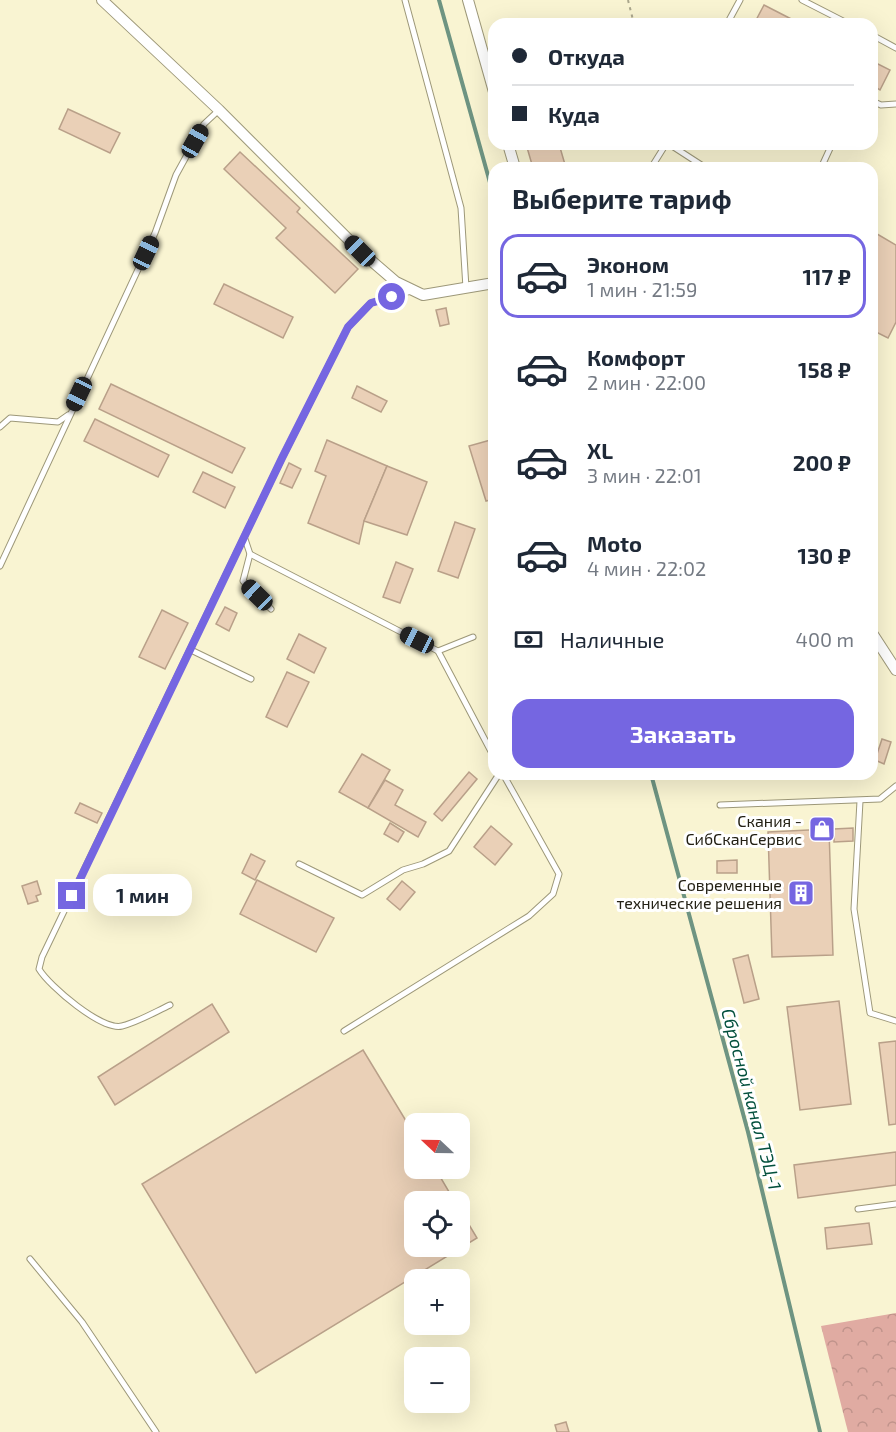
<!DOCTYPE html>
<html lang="ru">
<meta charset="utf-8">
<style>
body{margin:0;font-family:"Exo 2",sans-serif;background:#f2f2f3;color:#1f2937;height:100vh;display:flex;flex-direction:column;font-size:22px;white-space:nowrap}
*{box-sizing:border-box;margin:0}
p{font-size:20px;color:#747a83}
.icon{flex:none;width:33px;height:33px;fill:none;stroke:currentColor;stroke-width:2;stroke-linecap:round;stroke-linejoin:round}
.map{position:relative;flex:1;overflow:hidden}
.details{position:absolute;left:488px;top:162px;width:390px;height:618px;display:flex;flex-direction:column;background:#fff;border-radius:18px;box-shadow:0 6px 24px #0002}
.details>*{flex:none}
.guide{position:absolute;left:488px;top:18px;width:390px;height:132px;border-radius:18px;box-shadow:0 6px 24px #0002;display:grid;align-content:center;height:132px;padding:0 24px;background:#fff}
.needle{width:39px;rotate:292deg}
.tools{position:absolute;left:404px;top:1113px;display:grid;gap:12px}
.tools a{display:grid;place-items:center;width:66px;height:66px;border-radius:12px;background:#fff;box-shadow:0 6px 24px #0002;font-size:30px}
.end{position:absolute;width:27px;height:27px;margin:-14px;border:8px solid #7566e1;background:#fff;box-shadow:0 0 0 3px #fff}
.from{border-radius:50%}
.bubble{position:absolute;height:42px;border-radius:18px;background:#fff;box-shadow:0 6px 24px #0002;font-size:20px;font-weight:700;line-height:42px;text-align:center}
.car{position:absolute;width:18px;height:36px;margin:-18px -9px;border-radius:8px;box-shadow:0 0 4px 2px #0007;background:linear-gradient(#222 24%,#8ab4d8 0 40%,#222 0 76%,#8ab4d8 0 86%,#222 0)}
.guide b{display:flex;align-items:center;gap:21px;height:57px;font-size:22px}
.guide b+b{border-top:2px solid #e0e1e3}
.guide i{width:15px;height:15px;background:#1f2937}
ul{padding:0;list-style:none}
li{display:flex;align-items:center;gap:18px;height:84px;margin:0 12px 9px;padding:0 12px;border:3px solid transparent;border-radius:18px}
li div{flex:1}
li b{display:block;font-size:22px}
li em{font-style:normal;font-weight:700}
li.on{border-color:#7566e1}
li>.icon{width:54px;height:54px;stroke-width:1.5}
h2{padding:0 24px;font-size:27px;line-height:72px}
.pay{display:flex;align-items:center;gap:15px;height:66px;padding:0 24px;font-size:22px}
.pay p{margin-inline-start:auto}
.cta{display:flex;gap:12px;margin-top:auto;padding:12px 24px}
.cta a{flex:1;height:69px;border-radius:18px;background:#7566e1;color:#fff;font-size:24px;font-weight:700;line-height:69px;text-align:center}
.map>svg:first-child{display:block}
</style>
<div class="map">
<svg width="896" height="1432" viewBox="0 0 896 1432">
<defs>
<pattern id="forest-crowns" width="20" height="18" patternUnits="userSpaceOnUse" patternTransform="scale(1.5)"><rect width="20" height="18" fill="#e0aba2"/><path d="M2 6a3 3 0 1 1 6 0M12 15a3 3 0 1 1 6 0" fill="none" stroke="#c0938b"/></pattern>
</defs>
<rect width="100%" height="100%" fill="#f9f4d2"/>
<path fill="url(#forest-crowns)" d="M896,1313V1432H848L821,1326Z"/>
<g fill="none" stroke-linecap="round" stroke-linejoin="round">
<g stroke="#6e9482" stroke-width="4">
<path d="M439,0L494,197"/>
<path d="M651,774L748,1132L820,1432"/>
</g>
</g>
<g fill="#ead0b7" stroke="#b9a089" stroke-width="1.5">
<path d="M764,5L801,24H754Z"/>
<path d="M872,61L890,70L880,90L872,85Z"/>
<path d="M68,109L120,133L110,153L59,129Z"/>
<path d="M526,144H559L566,168H533Z"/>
<path d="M240,152L300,208L297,212L358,269L335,293L276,238L286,228L224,169Z"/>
<path d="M872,231L896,245V322L888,338L872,330Z"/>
<path d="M224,284L293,317L283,338L214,304Z"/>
<path d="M446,308L449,324L440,326L436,310Z"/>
<path d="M111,384L245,448L232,473L99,409Z"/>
<path d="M357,386L387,401L381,412L352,398Z"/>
<path d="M95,419L169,455L158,477L84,441Z"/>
<path d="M494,439V499L486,501L469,446Z"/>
<path d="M327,440L387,466L364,521L359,544L308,523L326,476L315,471Z"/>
<path d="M289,463L301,469L292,488L280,483Z"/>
<path d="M387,466L427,482L407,535L364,521Z"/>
<path d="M203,472L235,487L225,508L193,492Z"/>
<path d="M455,522L475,529L458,578L438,571Z"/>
<path d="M396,562L413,569L400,603L383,597Z"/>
<path d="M225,607L237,613L229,631L216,624Z"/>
<path d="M162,610L188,623L165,669L139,657Z"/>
<path d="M299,634L326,648L314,673L287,659Z"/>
<path d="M287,672L309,682L287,727L266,717Z"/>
<path d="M882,739L891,742L884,764L875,760Z"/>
<path d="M362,754L390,770L368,808L339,792Z"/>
<path d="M469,772L477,779L442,821L434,814Z"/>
<path d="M385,780L403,790L395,805L426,822L418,837L368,808Z"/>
<path d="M80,803L102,813L97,823L75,813Z"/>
<path d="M390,823L404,832L398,842L384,834Z"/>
<path d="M491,826L512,844L495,865L474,847Z"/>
<path d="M853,828V841L834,842V829Z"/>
<path d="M829,829L833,955L772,957L768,832Z"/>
<path d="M251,854L265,861L255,880L242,873Z"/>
<path d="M737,860V873H717V861Z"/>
<path d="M257,880L334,918L316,952L240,914Z"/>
<path d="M37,881L41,894L36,896L38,901L28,904L22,886Z"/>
<path d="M402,881L415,892L400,910L387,899Z"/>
<path d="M748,955L759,999L744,1003L733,959Z"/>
<path d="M839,1001L851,1104L800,1110L787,1007Z"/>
<path d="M212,1004L229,1032L115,1105L98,1077Z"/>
<path d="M896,1041V1124L889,1125L879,1043Z"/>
<path d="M363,1050L414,1134V1168H435L455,1202H414V1246H459V1208L477,1238L256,1373L142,1184Z"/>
<path d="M896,1152V1185L798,1198L794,1165Z"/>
<path d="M869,1223L872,1244L827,1249L825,1228Z"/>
<path d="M566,1422L569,1432H557L555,1425Z"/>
</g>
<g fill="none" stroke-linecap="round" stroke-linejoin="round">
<defs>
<g id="service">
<path d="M405,0L461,208L466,288"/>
<path d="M802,0L849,24"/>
<path d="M727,24L740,0"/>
<path d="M872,35L896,48"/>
<path d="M872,101L881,105L896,104"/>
<path d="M669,144L706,168"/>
<path d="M651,168L666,144"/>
<path d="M821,168L832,144"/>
<path d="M0,427L10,418L58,422L68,415"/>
<path d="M245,539L250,554L438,651L494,757"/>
<path d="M250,554L243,581L271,609"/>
<path d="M0,566L155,233L176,175L204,124L219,110"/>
<path d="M191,650L251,679"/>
<path d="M438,651L473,637"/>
<path d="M860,801L854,909L870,1013L896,1021"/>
<path d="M720,805L880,799L896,786"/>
<path d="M299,864L362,895L403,870L423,864L449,851L499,774"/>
<path d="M170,1005C155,1012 138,1022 122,1026C102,1031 49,986 39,969L42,957L282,458L348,327L371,303L411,291"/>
<path d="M344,1031L529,916L553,894L559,874L503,774"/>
<path d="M858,1209L896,1204"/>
<path d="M30,1259L82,1322L156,1432"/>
</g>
<g id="minor">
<path d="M102,0L219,110L360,251L396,282L423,295L494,283"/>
<path d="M468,0L494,92"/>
<path d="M508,144L515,168"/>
<path d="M872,633L896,670"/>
</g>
</defs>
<use href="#service" stroke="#9d9879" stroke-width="7"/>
<use href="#minor" stroke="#9d9879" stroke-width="12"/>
<path stroke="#aaa68c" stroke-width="2" stroke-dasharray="3 4.5" stroke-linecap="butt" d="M628,0L634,24"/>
<use href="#service" stroke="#fff" stroke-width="5"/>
<use href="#minor" stroke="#fff" stroke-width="10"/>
</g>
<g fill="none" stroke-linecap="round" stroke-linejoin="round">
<path stroke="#7566e1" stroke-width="8" d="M72,896L282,458L348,327L371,303L392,297"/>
</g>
<defs>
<symbol id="shop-square" viewBox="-11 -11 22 22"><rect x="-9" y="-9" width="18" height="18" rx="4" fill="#7566e1" stroke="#fff"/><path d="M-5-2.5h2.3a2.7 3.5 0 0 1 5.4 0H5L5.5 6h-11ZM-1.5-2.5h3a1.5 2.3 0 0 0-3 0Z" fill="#fff"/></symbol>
<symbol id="building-square" viewBox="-11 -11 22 22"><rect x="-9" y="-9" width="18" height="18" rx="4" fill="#7566e1" stroke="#fff"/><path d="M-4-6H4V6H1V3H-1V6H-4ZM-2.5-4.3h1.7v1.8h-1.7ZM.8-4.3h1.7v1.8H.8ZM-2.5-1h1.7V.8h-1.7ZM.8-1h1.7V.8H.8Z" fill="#fff"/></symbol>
</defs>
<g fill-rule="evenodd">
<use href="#shop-square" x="807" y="814" width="30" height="30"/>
<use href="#building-square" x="786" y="878" width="30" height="30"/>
</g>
<g text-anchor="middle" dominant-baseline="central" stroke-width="6" stroke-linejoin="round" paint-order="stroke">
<g font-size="16" fill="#242115" stroke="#fff" text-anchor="end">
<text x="802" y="820">Скания -<tspan x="802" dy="18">СибСканСервис</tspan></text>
<text x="782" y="884">Современные<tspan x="782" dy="18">технические решения</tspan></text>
</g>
<g font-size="18" font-style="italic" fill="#03503d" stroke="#fff">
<text transform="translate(752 1099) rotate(75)">Сбросной канал ТЭЦ-1</text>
</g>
</g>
</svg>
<div class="tools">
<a><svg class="needle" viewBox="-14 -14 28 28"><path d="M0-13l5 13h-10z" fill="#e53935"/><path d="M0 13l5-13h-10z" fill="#747a83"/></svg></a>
<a><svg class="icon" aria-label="locate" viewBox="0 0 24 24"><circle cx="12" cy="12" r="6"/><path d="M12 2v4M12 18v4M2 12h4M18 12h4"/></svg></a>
<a>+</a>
<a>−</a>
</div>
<i class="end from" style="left:392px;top:297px"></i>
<i class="end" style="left:72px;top:896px"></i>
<div class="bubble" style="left:93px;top:874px;width:99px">1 мин</div>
<i class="car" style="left:195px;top:141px;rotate:29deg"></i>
<i class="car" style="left:360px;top:251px;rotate:315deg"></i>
<i class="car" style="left:146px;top:253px;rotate:25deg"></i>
<i class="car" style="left:79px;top:394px;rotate:205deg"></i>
<i class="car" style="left:257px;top:595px;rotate:314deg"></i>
<i class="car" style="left:417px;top:640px;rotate:297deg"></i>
<div class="guide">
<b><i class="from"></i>Откуда</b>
<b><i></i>Куда</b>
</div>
<section class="details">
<h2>Выберите тариф</h2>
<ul>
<li class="on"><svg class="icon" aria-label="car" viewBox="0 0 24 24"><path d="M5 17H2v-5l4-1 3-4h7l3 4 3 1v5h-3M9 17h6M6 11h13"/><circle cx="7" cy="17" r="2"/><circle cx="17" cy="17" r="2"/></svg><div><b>Эконом</b><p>1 мин · 21:59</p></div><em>117 ₽</em></li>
<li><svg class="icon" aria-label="car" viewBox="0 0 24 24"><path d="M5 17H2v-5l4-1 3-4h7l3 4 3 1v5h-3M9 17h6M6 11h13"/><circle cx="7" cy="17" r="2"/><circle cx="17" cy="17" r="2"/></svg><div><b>Комфорт</b><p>2 мин · 22:00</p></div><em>158 ₽</em></li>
<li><svg class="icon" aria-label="car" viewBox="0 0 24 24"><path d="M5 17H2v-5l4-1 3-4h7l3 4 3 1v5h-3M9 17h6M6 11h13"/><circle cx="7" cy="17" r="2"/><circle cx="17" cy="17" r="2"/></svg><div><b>XL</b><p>3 мин · 22:01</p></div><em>200 ₽</em></li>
<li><svg class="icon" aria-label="car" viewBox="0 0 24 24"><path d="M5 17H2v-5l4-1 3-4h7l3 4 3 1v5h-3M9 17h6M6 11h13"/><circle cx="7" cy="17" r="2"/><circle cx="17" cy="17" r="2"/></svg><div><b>Moto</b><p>4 мин · 22:02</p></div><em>130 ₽</em></li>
</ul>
<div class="pay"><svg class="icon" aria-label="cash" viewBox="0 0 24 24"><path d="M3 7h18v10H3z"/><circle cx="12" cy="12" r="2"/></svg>Наличные<p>400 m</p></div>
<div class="cta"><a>Заказать</a></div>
</section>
</div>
